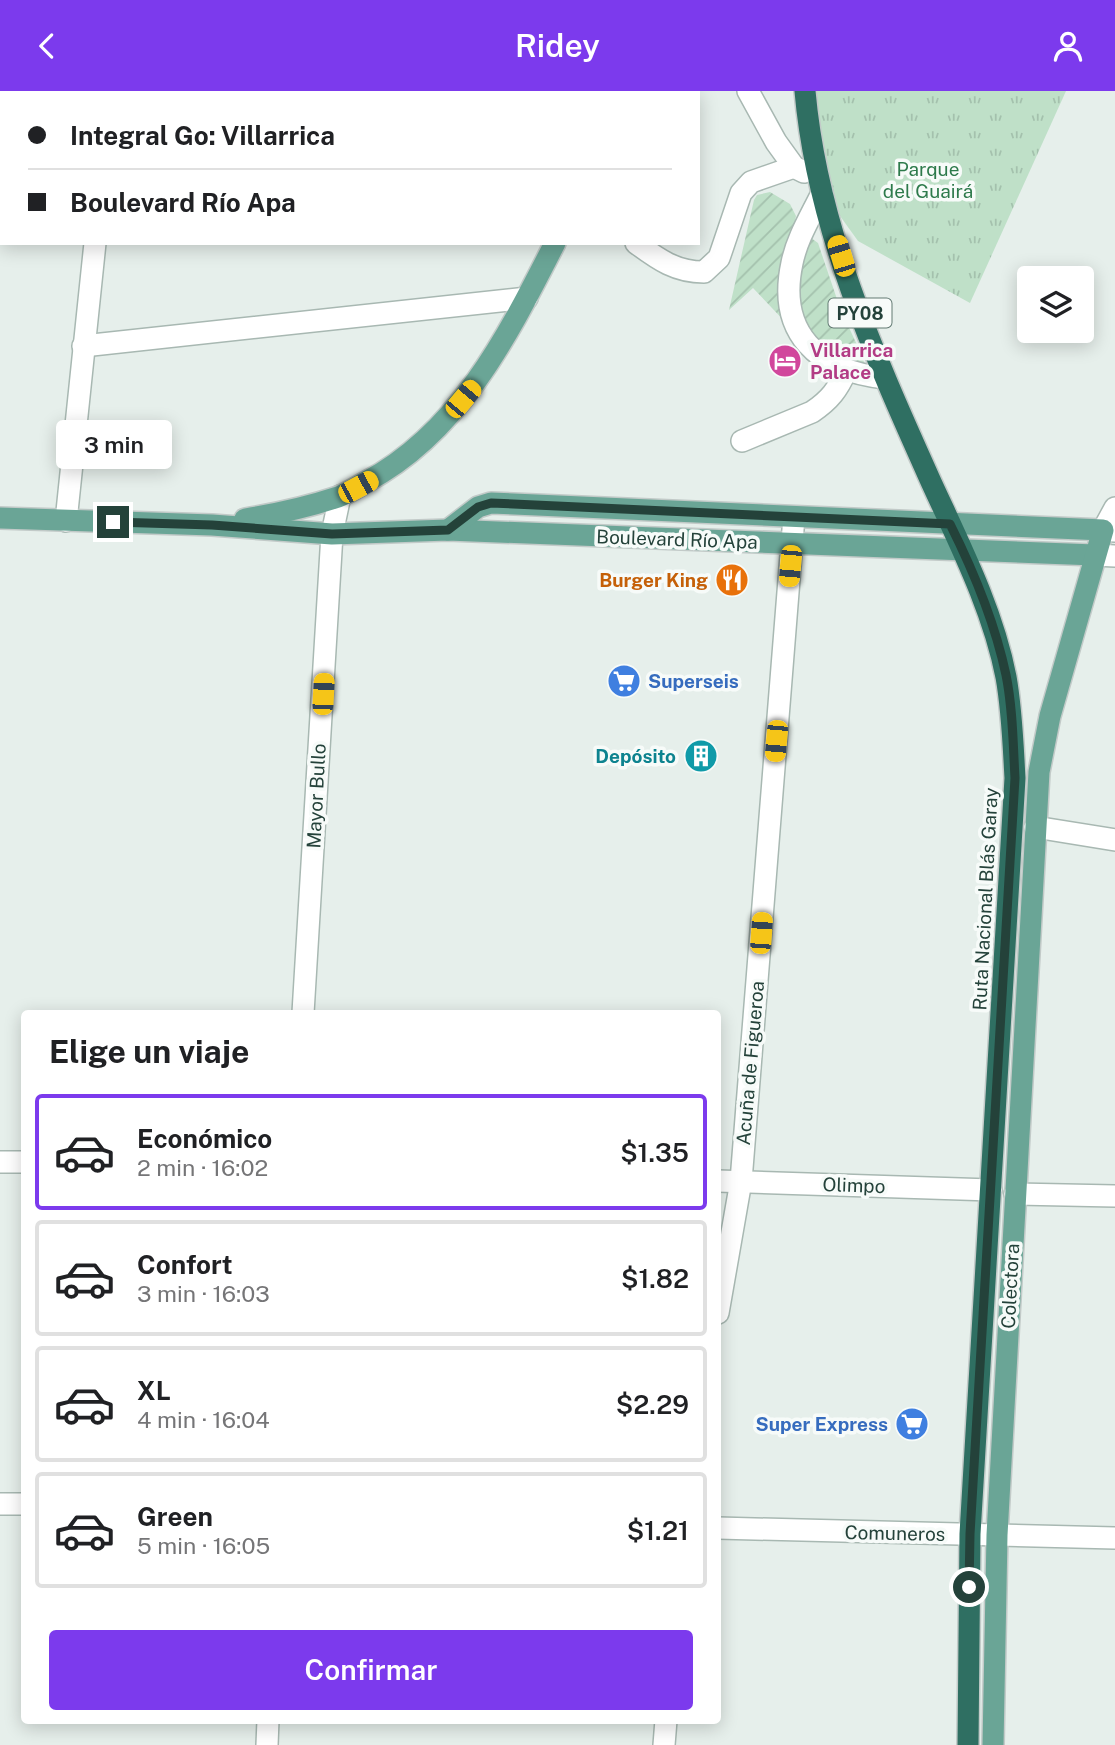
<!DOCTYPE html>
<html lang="es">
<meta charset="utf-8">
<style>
body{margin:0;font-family:"Public Sans",sans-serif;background:#f6f6f6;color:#202124;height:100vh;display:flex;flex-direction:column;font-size:26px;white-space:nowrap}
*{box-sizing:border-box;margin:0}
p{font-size:23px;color:#757577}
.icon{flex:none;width:38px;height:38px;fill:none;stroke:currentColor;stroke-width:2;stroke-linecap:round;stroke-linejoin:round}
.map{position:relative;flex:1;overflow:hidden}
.sheet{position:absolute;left:21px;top:919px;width:700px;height:714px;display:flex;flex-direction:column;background:#fff;border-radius:7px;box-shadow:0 4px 18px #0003}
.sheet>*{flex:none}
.guide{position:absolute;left:0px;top:0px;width:700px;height:154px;box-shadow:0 4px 18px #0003;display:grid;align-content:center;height:154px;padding:0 28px;background:#fff}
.buttons{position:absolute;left:1017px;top:175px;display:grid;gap:14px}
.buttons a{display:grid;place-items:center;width:77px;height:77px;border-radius:7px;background:#fff;box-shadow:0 4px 18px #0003;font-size:35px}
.end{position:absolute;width:32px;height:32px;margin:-16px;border:9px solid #24423a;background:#fff;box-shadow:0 0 0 4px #fff}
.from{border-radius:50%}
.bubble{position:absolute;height:49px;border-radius:7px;background:#fff;box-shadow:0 4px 18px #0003;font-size:23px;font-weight:600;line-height:49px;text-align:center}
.car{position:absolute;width:21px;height:42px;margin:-21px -10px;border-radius:9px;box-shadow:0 0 5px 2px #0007;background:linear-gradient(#f5c518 24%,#345 0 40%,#f5c518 0 76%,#345 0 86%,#f5c518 0)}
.guide b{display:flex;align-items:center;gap:24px;height:66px;font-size:26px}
.guide b+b{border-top:2px solid #e0e0e0}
.guide i{width:18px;height:18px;background:#202124}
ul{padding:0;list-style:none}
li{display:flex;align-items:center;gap:21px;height:116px;margin:0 14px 10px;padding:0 14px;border:4px solid #e0e0e0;border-radius:7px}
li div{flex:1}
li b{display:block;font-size:26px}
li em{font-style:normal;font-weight:600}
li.active{border-color:#7c3aed}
li>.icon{width:63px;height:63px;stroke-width:1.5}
h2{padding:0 28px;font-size:32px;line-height:84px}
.action{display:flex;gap:14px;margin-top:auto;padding:14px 28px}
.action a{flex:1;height:80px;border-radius:7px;background:#7c3aed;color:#fff;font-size:28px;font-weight:600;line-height:80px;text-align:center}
header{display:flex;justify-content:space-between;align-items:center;height:91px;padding:0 28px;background:#7c3aed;color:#fff;font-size:32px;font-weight:600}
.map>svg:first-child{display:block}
</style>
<header><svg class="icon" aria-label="back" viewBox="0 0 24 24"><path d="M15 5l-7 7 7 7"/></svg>Ridey<svg class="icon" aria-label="person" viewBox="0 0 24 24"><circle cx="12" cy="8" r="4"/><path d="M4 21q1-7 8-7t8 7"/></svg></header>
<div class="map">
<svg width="1115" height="1654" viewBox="0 0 1115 1654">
<defs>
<pattern id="park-tufts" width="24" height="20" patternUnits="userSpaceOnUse" patternTransform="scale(1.75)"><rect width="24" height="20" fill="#bfe0c8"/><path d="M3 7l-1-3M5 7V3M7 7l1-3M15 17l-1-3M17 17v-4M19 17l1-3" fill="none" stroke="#a4c1ad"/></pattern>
<pattern id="garden-furrows" width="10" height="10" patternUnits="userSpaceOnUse" patternTransform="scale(1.75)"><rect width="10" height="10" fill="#bfe0c8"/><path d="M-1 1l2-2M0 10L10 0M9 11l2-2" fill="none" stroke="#a4c1ad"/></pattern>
</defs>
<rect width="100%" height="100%" fill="#e6efeb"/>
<path fill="url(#park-tufts)" d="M815,0H1066L970,212L858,150L840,125L817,40Z"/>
<g fill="url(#garden-furrows)">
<path d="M770,101L790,113L796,125L791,147L790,236L753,197L729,219L754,109L757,104Z"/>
<path d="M811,147L818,152L840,217L863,267L864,272L860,275H848L810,244L795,205L808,148Z"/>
</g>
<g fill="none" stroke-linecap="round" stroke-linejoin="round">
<defs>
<g id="minor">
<path d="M748,0L776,51L794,76L804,81"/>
<path d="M657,2L667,0"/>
<path d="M822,102C811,125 797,147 792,172C777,242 818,280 885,287"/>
<path d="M636,152C659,169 676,181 704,181L719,167L741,102L751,91L794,76"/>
<path d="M83,255L527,207"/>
<path d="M742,350L812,321C830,309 838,298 846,280"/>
<path d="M1115,417L1103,439L1115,440"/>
<path d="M66,430L95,152"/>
<path d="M1095,464L1115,465"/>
<path d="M1035,736L1115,749"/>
<path d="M303,922L332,443L340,405"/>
<path d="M0,1071H24"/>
<path d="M718,1090L991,1099"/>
<path d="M1015,1103L1115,1105"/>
<path d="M718,1222L741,1090L794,426"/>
<path d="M0,1413H24"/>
<path d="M718,1437L1115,1447"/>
<path d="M267,1654L268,1629"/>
<path d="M664,1654L666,1629"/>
</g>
<g id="major">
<path d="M631,2L632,0"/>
<path d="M0,427L212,434L332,443L448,439L1095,464"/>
<path d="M245,428C276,423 308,416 338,406C348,402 357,396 366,391C460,341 508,244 555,152"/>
<path d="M448,439L478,416L491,412L1103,439L1050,625L1039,681L997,1444L993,1654"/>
</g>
<path id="highway" d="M805,0C817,138 876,268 932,393C960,454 993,519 1006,586C1012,619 1013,653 1015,687L970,1443L968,1654"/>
</defs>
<use href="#minor" stroke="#a8b8b2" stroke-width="24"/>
<use href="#major" stroke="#c2cac8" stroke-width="24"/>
<use href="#highway" stroke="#c2cac8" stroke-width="24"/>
<use href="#minor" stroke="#fff" stroke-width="21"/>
<use href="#major" stroke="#6aa596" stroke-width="21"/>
<use href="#highway" stroke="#2f6f62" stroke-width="21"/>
</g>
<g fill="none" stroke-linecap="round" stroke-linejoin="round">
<path stroke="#24423a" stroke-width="9" d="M113,431L212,434L332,443L448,439L478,416L491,412L950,433C974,481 995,532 1006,584C1013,618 1013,653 1015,687L970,1443L969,1496"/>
</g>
<defs>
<symbol id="hotel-disc" viewBox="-11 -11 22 22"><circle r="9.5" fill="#d1479c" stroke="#f7fbf9"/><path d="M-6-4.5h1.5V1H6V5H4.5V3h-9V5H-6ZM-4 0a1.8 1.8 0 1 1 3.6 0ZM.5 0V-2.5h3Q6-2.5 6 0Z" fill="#fff"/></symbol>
<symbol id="restaurant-disc" viewBox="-11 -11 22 22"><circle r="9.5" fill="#e8710a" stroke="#f7fbf9"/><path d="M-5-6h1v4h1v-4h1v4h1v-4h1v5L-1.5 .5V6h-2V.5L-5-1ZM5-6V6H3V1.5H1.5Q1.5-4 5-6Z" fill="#fff"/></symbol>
<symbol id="supermarket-disc" viewBox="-11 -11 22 22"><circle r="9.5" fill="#3f7fe0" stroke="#f7fbf9"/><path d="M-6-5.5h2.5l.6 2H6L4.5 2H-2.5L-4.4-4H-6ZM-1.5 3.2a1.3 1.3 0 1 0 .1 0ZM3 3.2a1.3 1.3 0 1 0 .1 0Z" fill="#fff"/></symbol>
<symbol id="building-disc" viewBox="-11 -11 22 22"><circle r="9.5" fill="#0f9aa8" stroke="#f7fbf9"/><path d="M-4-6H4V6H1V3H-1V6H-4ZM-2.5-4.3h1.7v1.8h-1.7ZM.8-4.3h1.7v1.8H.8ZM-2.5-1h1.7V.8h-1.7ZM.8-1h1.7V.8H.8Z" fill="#fff"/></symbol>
</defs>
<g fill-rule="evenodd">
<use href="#hotel-disc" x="766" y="251" width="38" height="38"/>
<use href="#restaurant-disc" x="713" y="470" width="38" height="38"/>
<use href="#supermarket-disc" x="605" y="571" width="38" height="38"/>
<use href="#building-disc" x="682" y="646" width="38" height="38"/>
<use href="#supermarket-disc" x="893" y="1314" width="38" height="38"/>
</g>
<g text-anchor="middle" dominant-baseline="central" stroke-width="7" stroke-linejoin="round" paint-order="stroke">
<rect fill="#f7fbf9" stroke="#637a73" stroke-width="2" x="828.5" y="207.5" width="63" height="29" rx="5"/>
<g font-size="18" font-weight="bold" fill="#24423a">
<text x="860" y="222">PY08</text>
</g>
<g font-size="19" fill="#2d7a4b" stroke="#f7fbf9">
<text x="928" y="78">Parque<tspan x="928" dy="22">del Guairá</tspan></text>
</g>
<g font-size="19" font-weight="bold" fill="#b23c85" stroke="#f7fbf9" text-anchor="start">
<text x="810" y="259">Villarrica<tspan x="810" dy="22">Palace</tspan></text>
</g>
<g font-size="19" fill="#24423a" stroke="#f7fbf9">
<text transform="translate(677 448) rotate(2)">Boulevard Río Apa</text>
<text transform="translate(316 705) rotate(-87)">Mayor Bullo</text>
<text transform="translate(985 808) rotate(-87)">Ruta Nacional Blás Garay</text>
<text transform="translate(750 972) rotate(-85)">Acuña de Figueroa</text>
<text transform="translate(854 1094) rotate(2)">Olimpo</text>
<text transform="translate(1010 1195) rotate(-87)">Colectora</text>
<text transform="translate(895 1442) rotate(1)">Comuneros</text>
</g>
<g font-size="19" font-weight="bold" fill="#c56008" stroke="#f7fbf9" text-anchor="end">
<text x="708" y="489">Burger King</text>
</g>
<g font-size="19" font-weight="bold" fill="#366cbe" stroke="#f7fbf9" text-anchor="start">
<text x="648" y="590">Superseis</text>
<text x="888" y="1333" text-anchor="end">Super Express</text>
</g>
<g font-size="19" font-weight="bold" fill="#0d838f" stroke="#f7fbf9" text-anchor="end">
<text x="676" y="665">Depósito</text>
</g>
</g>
</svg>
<div class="buttons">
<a><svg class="icon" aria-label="layers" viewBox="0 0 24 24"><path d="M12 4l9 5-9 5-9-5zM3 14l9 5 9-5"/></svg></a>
</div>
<i class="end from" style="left:969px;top:1496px"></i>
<i class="end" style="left:113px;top:431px"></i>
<div class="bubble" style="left:56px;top:329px;width:116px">3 min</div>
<i class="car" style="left:841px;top:165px;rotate:343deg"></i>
<i class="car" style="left:463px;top:308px;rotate:40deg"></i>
<i class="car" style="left:358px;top:396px;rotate:62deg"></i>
<i class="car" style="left:790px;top:475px;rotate:185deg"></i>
<i class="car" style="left:323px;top:603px;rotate:3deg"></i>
<i class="car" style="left:776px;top:650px;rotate:185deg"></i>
<i class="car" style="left:761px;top:842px;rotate:4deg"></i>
<div class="guide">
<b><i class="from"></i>Integral Go: Villarrica</b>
<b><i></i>Boulevard Río Apa</b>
</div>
<section class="sheet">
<h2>Elige un viaje</h2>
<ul>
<li class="active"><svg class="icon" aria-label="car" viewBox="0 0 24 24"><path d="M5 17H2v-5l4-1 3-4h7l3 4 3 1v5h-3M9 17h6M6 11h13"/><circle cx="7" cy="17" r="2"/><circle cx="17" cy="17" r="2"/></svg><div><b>Económico</b><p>2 min · 16:02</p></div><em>$1.35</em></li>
<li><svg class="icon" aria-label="car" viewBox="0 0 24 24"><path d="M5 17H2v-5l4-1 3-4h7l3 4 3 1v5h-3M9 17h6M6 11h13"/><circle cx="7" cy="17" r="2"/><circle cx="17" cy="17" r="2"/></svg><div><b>Confort</b><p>3 min · 16:03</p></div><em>$1.82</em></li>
<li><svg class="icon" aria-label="car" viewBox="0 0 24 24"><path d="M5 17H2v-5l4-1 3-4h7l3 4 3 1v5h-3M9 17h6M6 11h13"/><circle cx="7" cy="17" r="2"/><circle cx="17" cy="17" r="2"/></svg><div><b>XL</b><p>4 min · 16:04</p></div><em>$2.29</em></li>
<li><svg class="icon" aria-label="car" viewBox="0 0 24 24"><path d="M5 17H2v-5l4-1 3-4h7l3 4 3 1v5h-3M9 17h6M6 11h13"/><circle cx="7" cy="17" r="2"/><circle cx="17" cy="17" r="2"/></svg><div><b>Green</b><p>5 min · 16:05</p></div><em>$1.21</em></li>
</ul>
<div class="action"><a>Confirmar</a></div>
</section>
</div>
